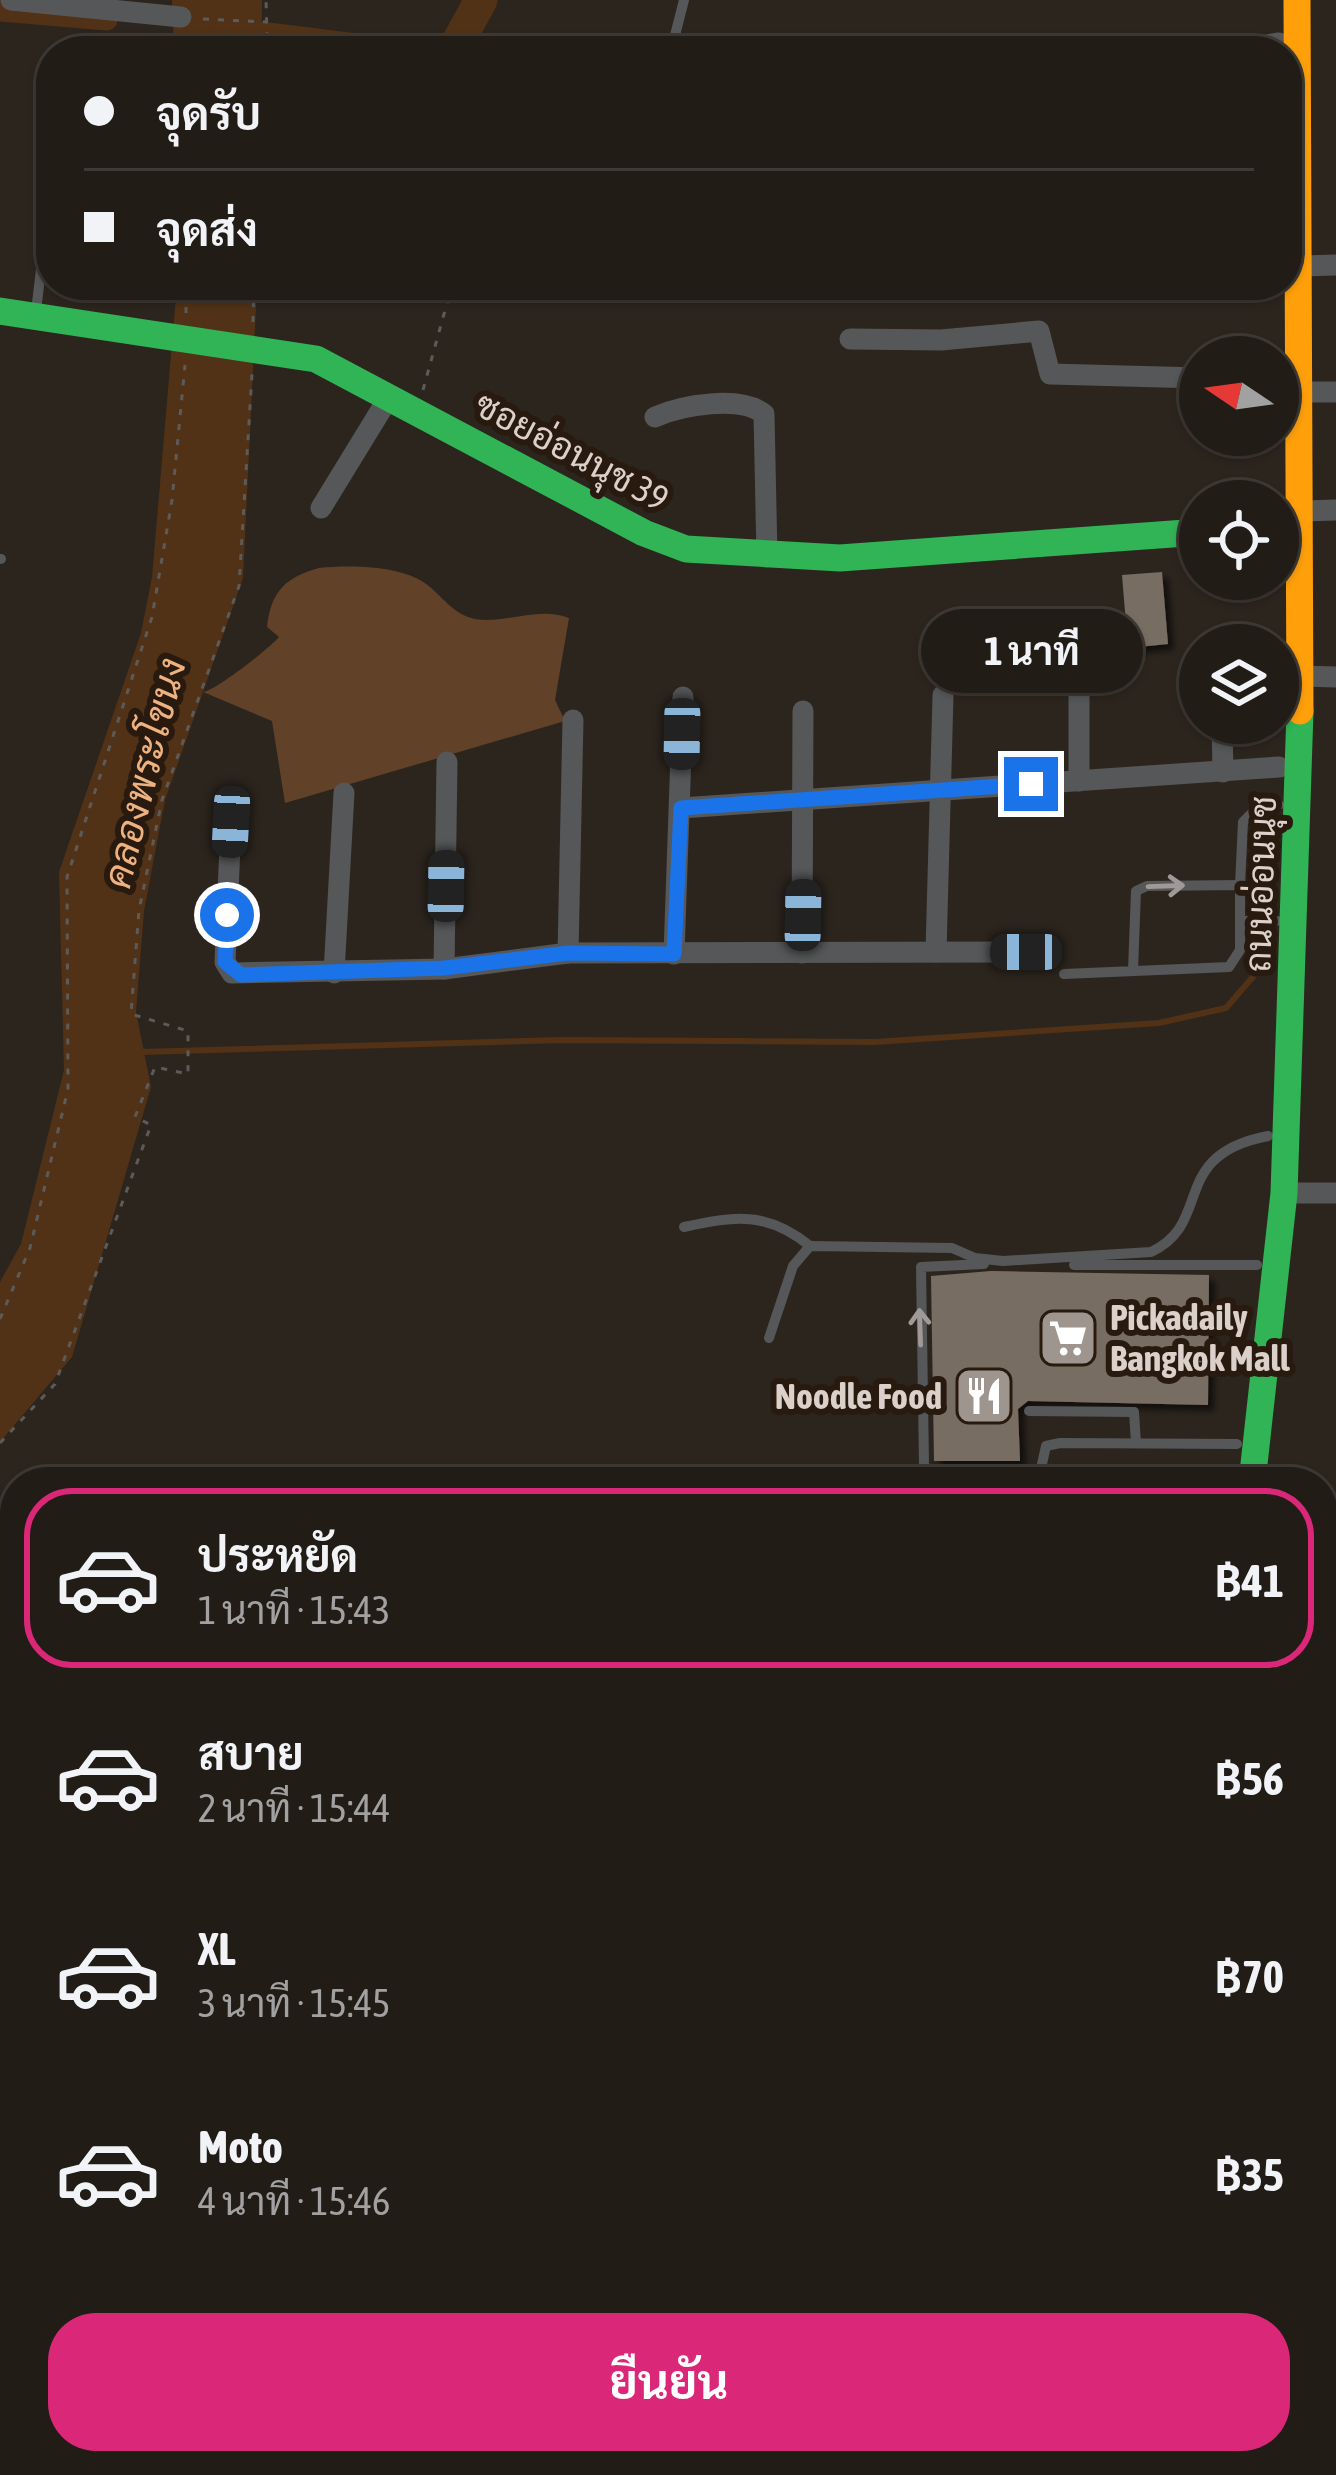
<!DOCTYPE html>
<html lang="th">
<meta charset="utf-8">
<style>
body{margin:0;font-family:"Asap Condensed",Sarabun,sans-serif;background:#2d2923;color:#f1f3f6;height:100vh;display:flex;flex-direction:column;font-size:45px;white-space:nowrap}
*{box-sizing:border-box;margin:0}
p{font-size:39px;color:#a2a1a1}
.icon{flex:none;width:66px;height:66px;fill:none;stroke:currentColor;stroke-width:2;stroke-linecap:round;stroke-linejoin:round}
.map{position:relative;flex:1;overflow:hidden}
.drawer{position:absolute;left:0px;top:1467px;width:1338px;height:1008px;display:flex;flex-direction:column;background:#211c16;border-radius:48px 48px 0 0;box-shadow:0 3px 9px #0004,0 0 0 3px #3e3a35}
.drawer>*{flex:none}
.banner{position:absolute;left:36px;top:36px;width:1266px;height:264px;border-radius:48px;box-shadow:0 3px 9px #0004,0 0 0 3px #3e3a35;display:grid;align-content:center;height:264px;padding:0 48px;background:#211c16}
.needle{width:78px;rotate:283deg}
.buttons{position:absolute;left:1179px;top:336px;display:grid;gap:24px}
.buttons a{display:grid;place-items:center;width:120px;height:120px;border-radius:50%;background:#211c16;box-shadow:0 3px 9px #0004,0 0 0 3px #3e3a35;font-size:60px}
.end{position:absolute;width:54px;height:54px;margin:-27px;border:15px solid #1a73e8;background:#fff;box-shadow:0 0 0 6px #fff}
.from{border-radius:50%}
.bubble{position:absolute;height:84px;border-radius:42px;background:#211c16;box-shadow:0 3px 9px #0004,0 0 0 3px #3e3a35;font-size:39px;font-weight:700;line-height:84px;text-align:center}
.car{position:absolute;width:36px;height:72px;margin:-36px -18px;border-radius:15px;box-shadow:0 0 9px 3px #0007;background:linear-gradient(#222 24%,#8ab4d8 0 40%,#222 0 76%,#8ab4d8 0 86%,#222 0)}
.banner b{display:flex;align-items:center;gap:42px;height:114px;font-size:45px}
.banner b+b{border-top:3px solid #3e3a35}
.banner i{width:30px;height:30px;background:#f1f3f6}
ul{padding:21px 0 0;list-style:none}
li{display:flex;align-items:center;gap:36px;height:180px;margin:0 24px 18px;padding:0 24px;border:6px solid transparent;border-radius:48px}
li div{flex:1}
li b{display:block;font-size:45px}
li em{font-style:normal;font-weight:700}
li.current{border-color:#db2777}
li>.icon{width:108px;height:108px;stroke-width:1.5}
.action{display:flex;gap:24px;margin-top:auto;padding:24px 48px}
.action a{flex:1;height:138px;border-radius:48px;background:#db2777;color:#fff;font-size:48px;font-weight:700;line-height:138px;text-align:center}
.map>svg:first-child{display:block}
</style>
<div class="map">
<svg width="1336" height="2475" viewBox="0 0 1336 2475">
<defs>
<filter id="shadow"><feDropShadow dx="6" dy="6" stdDeviation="3" flood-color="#0009"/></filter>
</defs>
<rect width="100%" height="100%" fill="#2c251e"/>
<path fill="#614228" d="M319,568C351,565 405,565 430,587C444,599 455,615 475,619C507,624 538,606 569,618L555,700L565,721L285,803L272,721L203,692C215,691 270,648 279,637L267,627C271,591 286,577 319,568Z"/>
<g fill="#513216">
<path d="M172,0H262L261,51H174Z"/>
<path d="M177,285H257L243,578L165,800L144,911L136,1012L151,1087L72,1357L0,1442V1282L21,1244L64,1070L59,872L141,633L152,577Z"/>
</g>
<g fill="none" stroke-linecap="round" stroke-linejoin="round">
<path stroke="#513216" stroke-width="6" d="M141,1052L563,1040L875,1042L1159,1023L1226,1008L1258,971"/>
<path stroke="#513216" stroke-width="21" d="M0,11L107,20"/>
<g stroke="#513216" stroke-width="33">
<path d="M229,51V34L365,51"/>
<path d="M453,51L481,0"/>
</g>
</g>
<g fill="#786d64" filter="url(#shadow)">
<path d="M1162,572L1168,644L1128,648L1122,575Z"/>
<path d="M991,1271L1209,1275L1208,1405L1028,1401L1018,1409L1020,1461H934L931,1276Z"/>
<path d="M14,1847H15V2262L0,2256V1883Z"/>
</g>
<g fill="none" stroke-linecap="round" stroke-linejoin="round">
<g stroke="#5c5b5a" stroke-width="3" stroke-dasharray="6 9" stroke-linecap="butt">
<path d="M203,19L267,22"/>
<path d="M182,35L183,51"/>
<path d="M258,51L267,34L266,0"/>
<path d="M186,313V285"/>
<path d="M253,322L254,285"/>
<path d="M423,390L452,285"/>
<path d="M0,1319L30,1248L68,1089L67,877L152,617L172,500L185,365"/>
<path d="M0,1443L55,1384L151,1125L135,1117L155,1067L188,1074V1031L131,1014L139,910L162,800L239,586L252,374"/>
</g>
<g stroke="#565758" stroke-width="10">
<path d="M671,51L684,0"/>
<path d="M990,51L1097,39"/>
<path d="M36,311L42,261"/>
<path d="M0,559H1"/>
<path d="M1240,885L1243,822L1254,811L1279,805"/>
<path d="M1240,921H1277"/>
<path d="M1064,974L1229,967L1240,950V885L1147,886L1136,891L1133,970"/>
<path d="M684,1227C735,1216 767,1211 810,1246"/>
<path d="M984,1264L921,1267L924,1464L927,1471L992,1473L993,1482"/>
<path d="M1074,1265H1257"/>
<path d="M769,1338L793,1266L810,1246L952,1248L975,1258L1003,1261L1151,1252C1214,1223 1168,1155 1268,1136"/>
<path d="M1029,1411L1134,1412L1136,1443"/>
<path d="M1038,1482L1046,1446L1060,1443L1237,1444"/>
<path d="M0,2455L15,2458"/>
<path d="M20,2475L24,2460"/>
<path d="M202,2475L208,2460"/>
</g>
<g stroke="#565758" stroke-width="21">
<path d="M11,0L181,17"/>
<path d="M1225,51L1279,43"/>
<path d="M1302,266L1336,265"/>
<path d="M850,339L941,340L1039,331L1050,374L1200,378"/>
<path d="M1278,379H1282"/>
<path d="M1303,392H1336"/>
<path d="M655,417C682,405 740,395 764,414L767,557"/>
<path d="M321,508L389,397"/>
<path d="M1303,511L1336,510"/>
<path d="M1301,676L1336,677"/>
<path d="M1222,723L1223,772"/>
<path d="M1079,781V689"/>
<path d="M681,808L1279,767"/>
<path d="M231,822L225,962L232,973L444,969L568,953L1026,952"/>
<path d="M936,952L943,695"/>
<path d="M568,953L573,720"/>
<path d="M802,953L803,711"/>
<path d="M674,954L683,697"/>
<path d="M444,969L447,762"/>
<path d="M334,973L344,793"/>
<path d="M1284,1193H1336"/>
<path d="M1323,1584L1336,1583"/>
<path d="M1323,2442L1336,2344"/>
<path d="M340,2460L399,2475"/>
<path d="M1041,2460L1092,2475"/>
<path d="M582,2475L585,2460"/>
<path d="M826,2475L829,2460"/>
<path d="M1319,2475L1321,2460"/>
</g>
<g stroke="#30b455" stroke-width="27">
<path d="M0,311L316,359L644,533L686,549L840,558L1200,532"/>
<path d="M1278,526H1282"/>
<path d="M1252,1482L1284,1193L1300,711"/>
<path d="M1323,1857L1336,1858"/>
<path d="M1122,2475L1124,2460"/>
</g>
<path stroke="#ff9f0a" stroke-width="27" d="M1297,0L1300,711"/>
</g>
<defs><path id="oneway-shaft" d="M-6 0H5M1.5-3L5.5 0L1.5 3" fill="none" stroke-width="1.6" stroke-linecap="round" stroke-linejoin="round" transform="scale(3)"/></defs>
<g stroke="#9f9a97">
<use href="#oneway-shaft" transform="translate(1166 886) rotate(-2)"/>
<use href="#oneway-shaft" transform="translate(920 1327) rotate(-92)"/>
</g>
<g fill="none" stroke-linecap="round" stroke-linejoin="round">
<path stroke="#1a73e8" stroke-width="15" d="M227,915L225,962L241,975L444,968L568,953L674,954L681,808L1031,784"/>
</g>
<defs>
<symbol id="supermarket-square" viewBox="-11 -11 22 22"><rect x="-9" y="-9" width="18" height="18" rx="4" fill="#9e958e" stroke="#281a0f"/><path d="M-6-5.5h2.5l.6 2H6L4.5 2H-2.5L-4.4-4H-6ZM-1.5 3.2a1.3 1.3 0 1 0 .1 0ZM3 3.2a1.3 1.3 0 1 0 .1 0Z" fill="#fff"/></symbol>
<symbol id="restaurant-square" viewBox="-11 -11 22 22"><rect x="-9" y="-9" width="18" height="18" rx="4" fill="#9e958e" stroke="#281a0f"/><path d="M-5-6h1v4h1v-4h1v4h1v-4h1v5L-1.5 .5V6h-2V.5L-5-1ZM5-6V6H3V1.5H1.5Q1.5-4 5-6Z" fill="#fff"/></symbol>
</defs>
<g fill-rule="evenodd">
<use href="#supermarket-square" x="1035" y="1305" width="66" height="66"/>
<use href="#restaurant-square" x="951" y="1363" width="66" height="66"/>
</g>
<g text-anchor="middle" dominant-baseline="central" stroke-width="12" stroke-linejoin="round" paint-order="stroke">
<g font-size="36" fill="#dbd1ca" stroke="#281a0f">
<text transform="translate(572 451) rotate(28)">ซอยอ่อนนุช 39</text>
<text transform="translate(1260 884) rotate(-88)">ถนนอ่อนนุช</text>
</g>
<g font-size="36" font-weight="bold" fill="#dbd1ca" stroke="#281a0f" text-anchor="start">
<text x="1110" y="1317">Pickadaily<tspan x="1110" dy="41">Bangkok Mall</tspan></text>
<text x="942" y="1396" text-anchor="end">Noodle Food</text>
</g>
<g font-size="39" font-style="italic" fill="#eeb281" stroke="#281a0f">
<text transform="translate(144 773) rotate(-76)">คลองพระโขนง</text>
</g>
</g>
</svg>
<div class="buttons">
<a><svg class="needle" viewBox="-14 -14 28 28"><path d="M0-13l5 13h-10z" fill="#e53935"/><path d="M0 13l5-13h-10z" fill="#a2a1a1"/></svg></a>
<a><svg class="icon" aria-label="locate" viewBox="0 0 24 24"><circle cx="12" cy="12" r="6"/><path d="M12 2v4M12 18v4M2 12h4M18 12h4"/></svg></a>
<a><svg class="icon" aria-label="layers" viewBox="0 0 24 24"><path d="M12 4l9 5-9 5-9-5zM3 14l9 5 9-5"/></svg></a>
</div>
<i class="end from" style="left:227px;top:915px"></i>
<i class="end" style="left:1031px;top:784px"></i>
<div class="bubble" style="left:921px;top:609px;width:222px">1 นาที</div>
<i class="car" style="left:682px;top:734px;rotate:181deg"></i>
<i class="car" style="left:231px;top:822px;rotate:183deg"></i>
<i class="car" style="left:446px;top:886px;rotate:1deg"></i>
<i class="car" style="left:803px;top:915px;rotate:1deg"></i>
<i class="car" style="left:1026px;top:952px;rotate:270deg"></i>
<div class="banner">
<b><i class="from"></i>จุดรับ</b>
<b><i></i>จุดส่ง</b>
</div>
<section class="drawer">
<ul>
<li class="current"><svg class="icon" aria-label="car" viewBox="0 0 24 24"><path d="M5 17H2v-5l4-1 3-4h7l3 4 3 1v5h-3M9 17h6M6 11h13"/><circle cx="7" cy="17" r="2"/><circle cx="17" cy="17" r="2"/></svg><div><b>ประหยัด</b><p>1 นาที · 15:43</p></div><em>฿41</em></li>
<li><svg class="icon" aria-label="car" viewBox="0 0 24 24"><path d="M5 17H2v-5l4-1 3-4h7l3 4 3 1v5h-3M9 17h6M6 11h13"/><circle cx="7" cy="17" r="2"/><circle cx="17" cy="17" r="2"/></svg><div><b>สบาย</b><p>2 นาที · 15:44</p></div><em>฿56</em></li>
<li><svg class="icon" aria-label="car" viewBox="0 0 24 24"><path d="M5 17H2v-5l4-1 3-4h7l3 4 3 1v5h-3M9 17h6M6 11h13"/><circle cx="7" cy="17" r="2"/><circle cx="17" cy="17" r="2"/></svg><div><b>XL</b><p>3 นาที · 15:45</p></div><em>฿70</em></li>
<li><svg class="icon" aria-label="car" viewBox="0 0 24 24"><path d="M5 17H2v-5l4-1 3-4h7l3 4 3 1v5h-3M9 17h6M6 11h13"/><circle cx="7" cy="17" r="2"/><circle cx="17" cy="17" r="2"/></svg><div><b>Moto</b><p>4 นาที · 15:46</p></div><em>฿35</em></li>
</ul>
<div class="action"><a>ยืนยัน</a></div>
</section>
</div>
